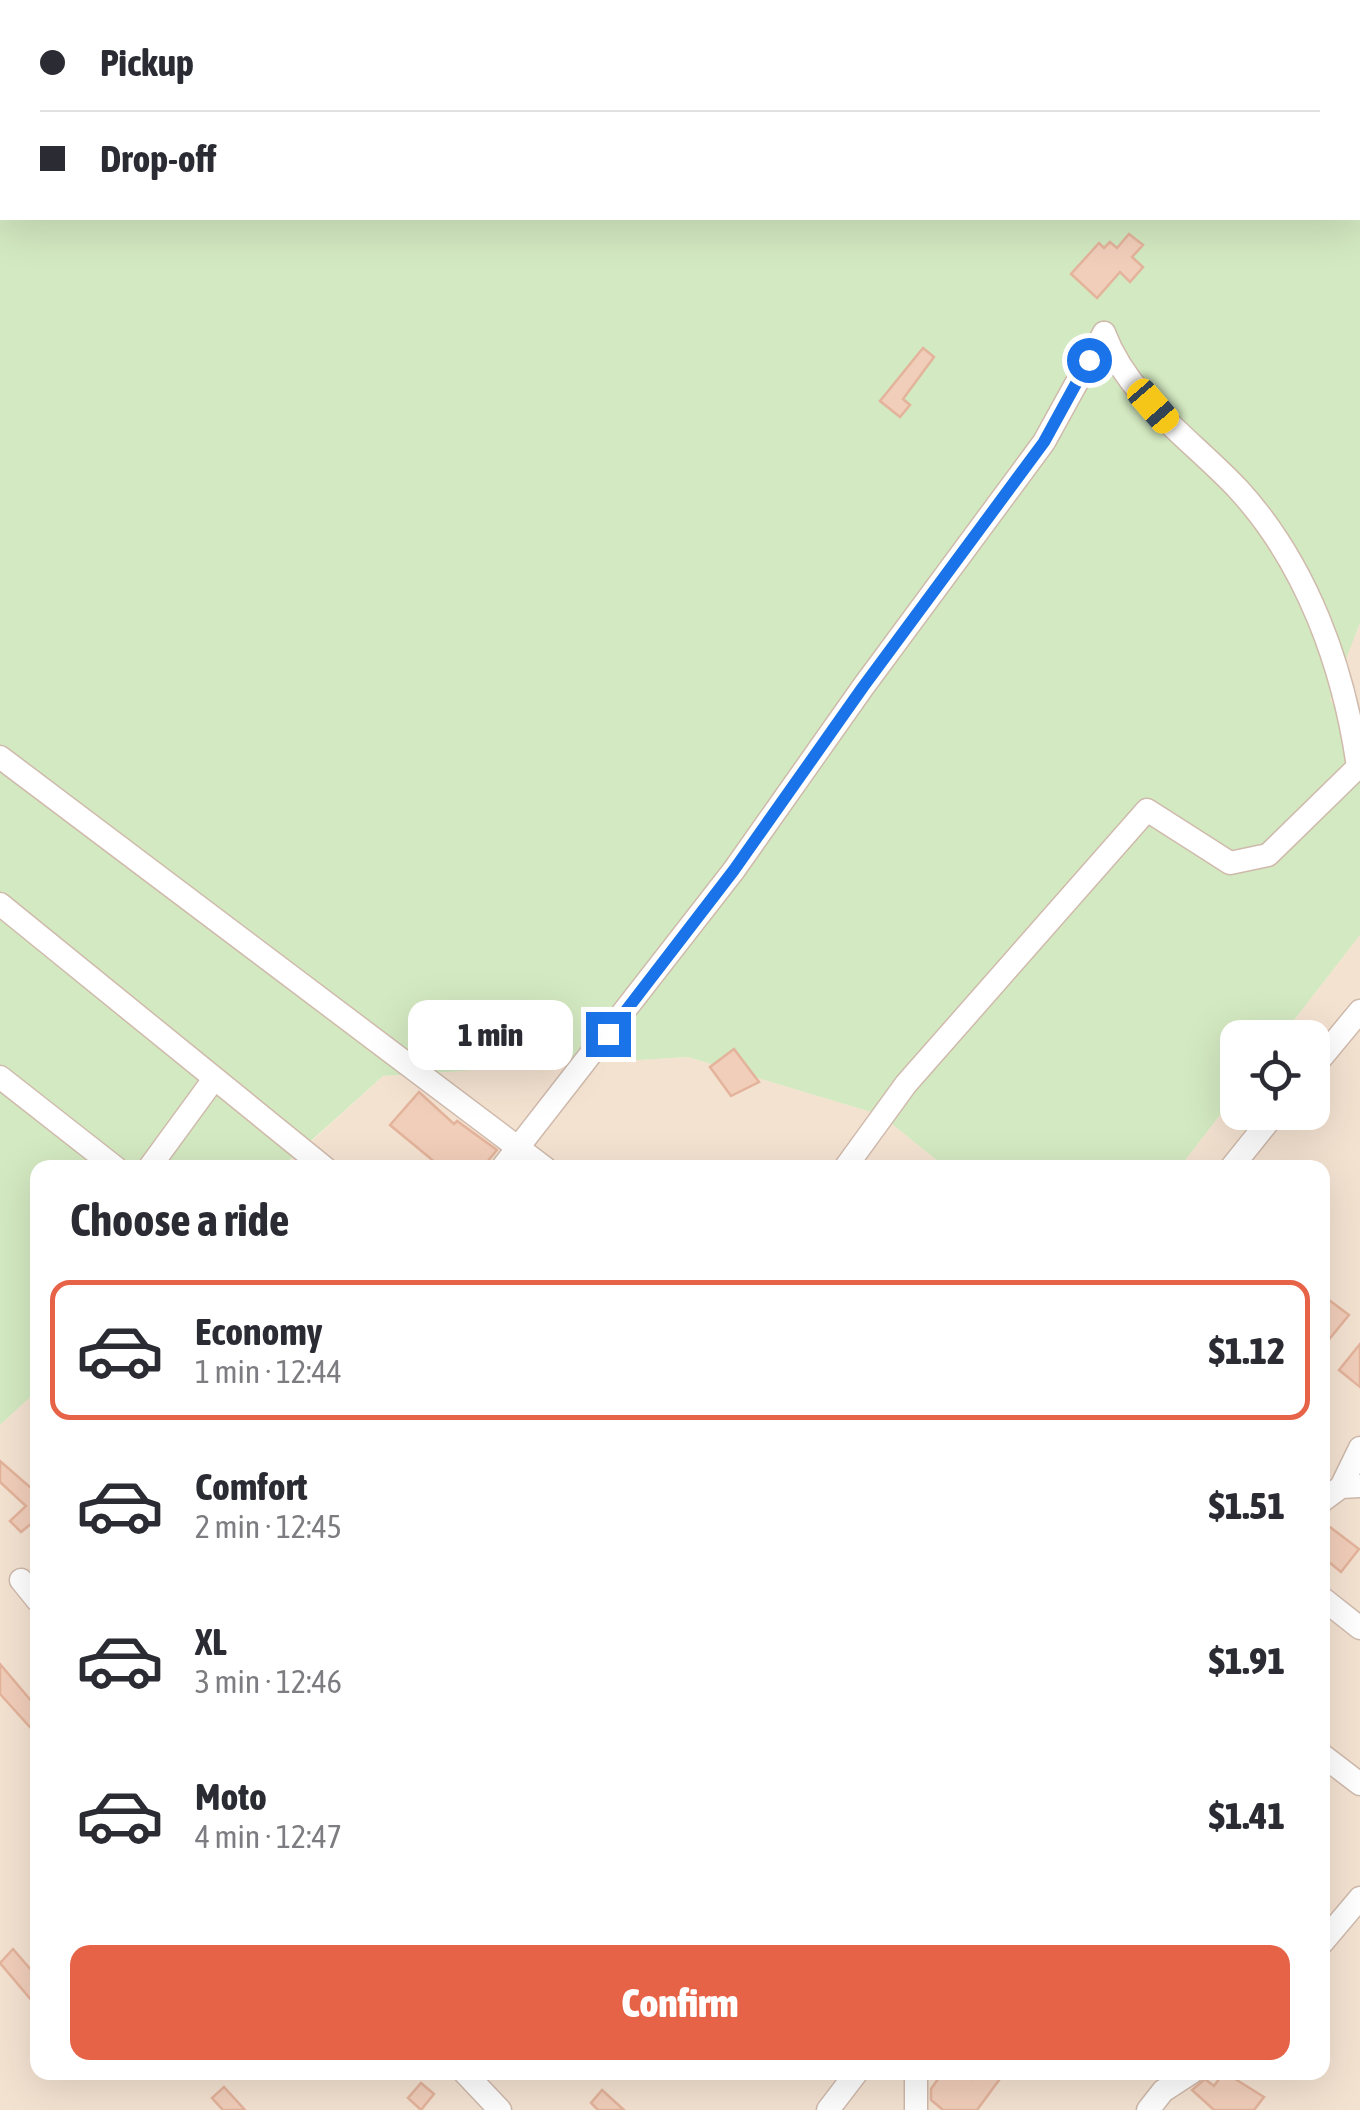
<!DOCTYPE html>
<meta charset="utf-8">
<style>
body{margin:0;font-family:"Asap Condensed",sans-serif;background:#f2f2f3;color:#2b2b33;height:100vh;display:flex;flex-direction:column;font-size:38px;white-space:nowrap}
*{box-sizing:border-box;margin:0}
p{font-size:32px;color:#7c7c81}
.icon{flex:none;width:55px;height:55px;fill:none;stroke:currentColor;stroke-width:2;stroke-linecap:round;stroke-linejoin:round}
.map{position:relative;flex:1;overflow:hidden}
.drawer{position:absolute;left:30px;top:1160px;width:1300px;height:920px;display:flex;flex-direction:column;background:#fff;border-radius:20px;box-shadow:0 10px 40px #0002}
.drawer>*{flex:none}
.guide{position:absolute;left:0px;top:0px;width:1360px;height:220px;box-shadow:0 10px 40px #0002;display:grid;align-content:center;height:220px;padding:0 40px;background:#fff}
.tools{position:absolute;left:1220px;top:1020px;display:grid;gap:20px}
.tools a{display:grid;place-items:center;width:110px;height:110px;border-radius:20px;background:#fff;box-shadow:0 10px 40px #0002;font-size:50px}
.end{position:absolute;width:45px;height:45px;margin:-22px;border:12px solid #1a73e8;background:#fff;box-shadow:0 0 0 5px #fff}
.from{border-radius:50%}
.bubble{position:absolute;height:70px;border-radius:20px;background:#fff;box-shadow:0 10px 40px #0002;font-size:32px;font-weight:800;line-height:70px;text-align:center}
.car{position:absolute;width:30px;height:60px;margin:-30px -15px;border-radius:12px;box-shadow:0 0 8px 2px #0007;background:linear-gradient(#f5c518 24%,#345 0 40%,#f5c518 0 76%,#345 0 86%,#f5c518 0)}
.guide b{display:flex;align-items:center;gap:35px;height:95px;font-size:38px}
.guide b+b{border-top:2px solid #e1e1e2}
.guide i{width:25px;height:25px;background:#2b2b33}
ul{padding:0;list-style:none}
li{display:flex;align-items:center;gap:30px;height:140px;margin:0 20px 15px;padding:0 20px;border:5px solid transparent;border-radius:20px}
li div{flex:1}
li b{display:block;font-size:38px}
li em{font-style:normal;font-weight:800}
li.current{border-color:#e66347}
li>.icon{width:90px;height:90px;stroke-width:1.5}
h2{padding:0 40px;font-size:45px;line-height:120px}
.primary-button{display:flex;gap:20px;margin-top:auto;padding:20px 40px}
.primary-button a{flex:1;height:115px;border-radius:20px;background:#e66347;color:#fff;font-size:40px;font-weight:800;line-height:115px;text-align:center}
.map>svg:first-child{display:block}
</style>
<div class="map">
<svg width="1360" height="2110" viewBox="0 0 1360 2110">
<rect width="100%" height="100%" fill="#fcf1e3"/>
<g fill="#f4e2d1">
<path d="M1360,623V739L1329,700Z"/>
<path d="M1360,935V2110H0V1425L37,1391L38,2072H1322V1168L1180,1167L1237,1093L1238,1112H1312V1038L1281,1037Z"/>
<path d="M688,1057L881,1115L945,1167L282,1168L383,1076Z"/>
</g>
<path fill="#d3e9c1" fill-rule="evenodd" d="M0,0H1360V623L1330,700L1360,739V935L1281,1037L1238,1038L1237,1093L1180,1167H945L881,1115L688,1057L383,1076L282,1167L38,1168L37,1391L0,1425ZM2,2H1358V218H2Z"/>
<g fill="#f1ceba" stroke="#e4b39b" stroke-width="2.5">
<path d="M1129,234L1143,245L1132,257L1143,267L1130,282L1120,272L1097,298L1071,274L1099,243L1104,248L1110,242L1117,248Z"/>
<path d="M923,348L934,357L903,399L910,405L900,417L880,401Z"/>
<path d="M734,1049L759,1082L731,1096L710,1067Z"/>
<path d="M419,1092L454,1124L457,1121L497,1150L482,1168H442L390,1125Z"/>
<path d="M1329,1300L1349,1315L1322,1348V1309Z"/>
<path d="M1360,1344V1387L1339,1370Z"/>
<path d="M0,1461L38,1494V1518L21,1532L10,1521L26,1506L0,1482Z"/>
<path d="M1322,1521L1359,1549L1341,1572L1324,1558L1328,1552L1322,1547Z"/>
<path d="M0,1664L38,1709V1736L0,1694Z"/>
<path d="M13,1949L38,1978V2008L0,1963Z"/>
<path d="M943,2072H963L971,2079L976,2072H1005L977,2110H943L931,2100V2089Z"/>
<path d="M1224,2072L1264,2097L1254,2110H1214L1192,2090L1205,2079L1214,2086Z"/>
<path d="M421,2083L434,2094L421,2110L408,2098Z"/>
<path d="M224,2087L245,2110H223L212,2098Z"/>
<path d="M602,2090L624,2110H598L591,2103Z"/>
</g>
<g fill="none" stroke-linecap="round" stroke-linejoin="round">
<defs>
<g id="minor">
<path d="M0,757L545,1168"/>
<path d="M0,904L325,1168"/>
<path d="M1312,1069L1360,1011"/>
<path d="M0,1077L116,1168"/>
<path d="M149,1168L214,1079"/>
<path d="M502,1168L734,870L863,687L1044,442L1104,333"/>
<path d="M845,1168L906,1084L1147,810L1230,863L1268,855L1358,767C1344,668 1307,564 1238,489C1191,439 1129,399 1104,333"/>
<path d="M1231,1168L1276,1112"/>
<path d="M1341,1487L1360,1448"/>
<path d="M1322,1501L1341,1487L1360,1486"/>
<path d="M21,1580L38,1601"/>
<path d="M1322,1598L1360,1628"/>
<path d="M1322,1755L1360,1784"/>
<path d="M1322,1943L1360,1898"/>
<path d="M464,2072L500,2110"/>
<path d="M916,2072V2110"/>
<path d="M828,2110L857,2072"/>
<path d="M1148,2110L1163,2091L1192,2072"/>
</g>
</defs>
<use href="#minor" stroke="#cfbaac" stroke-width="25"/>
<use href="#minor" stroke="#fff" stroke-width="22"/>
</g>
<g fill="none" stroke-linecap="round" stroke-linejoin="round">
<path stroke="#1a73e8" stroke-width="12" d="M608,1034L734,870L863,687L1044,442L1089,360"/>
</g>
</svg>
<div class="tools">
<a><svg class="icon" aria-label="locate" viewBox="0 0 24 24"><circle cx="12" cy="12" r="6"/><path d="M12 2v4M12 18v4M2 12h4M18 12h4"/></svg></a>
</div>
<i class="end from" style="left:1089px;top:360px"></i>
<i class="end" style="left:608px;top:1034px"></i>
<div class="bubble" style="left:408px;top:1000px;width:165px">1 min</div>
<i class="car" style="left:1153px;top:406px;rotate:139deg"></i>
<div class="guide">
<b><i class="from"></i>Pickup</b>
<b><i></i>Drop-off</b>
</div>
<section class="drawer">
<h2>Choose a ride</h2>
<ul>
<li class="current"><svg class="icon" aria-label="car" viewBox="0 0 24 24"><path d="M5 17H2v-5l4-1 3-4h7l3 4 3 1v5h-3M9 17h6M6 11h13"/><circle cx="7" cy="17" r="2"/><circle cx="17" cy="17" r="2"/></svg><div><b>Economy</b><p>1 min · 12:44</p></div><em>$1.12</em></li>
<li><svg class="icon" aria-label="car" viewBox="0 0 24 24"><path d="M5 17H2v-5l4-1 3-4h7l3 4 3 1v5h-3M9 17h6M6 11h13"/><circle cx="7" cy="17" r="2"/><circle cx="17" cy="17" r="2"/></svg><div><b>Comfort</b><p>2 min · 12:45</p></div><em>$1.51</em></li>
<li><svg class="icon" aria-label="car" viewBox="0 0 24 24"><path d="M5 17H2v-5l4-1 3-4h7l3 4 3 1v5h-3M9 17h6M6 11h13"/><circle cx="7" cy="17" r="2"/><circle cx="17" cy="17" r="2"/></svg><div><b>XL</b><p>3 min · 12:46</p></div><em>$1.91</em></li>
<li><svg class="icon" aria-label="car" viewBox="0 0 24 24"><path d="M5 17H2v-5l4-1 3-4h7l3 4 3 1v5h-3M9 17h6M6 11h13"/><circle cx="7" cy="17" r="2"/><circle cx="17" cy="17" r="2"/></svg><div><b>Moto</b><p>4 min · 12:47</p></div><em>$1.41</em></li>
</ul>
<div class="primary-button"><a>Confirm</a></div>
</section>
</div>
